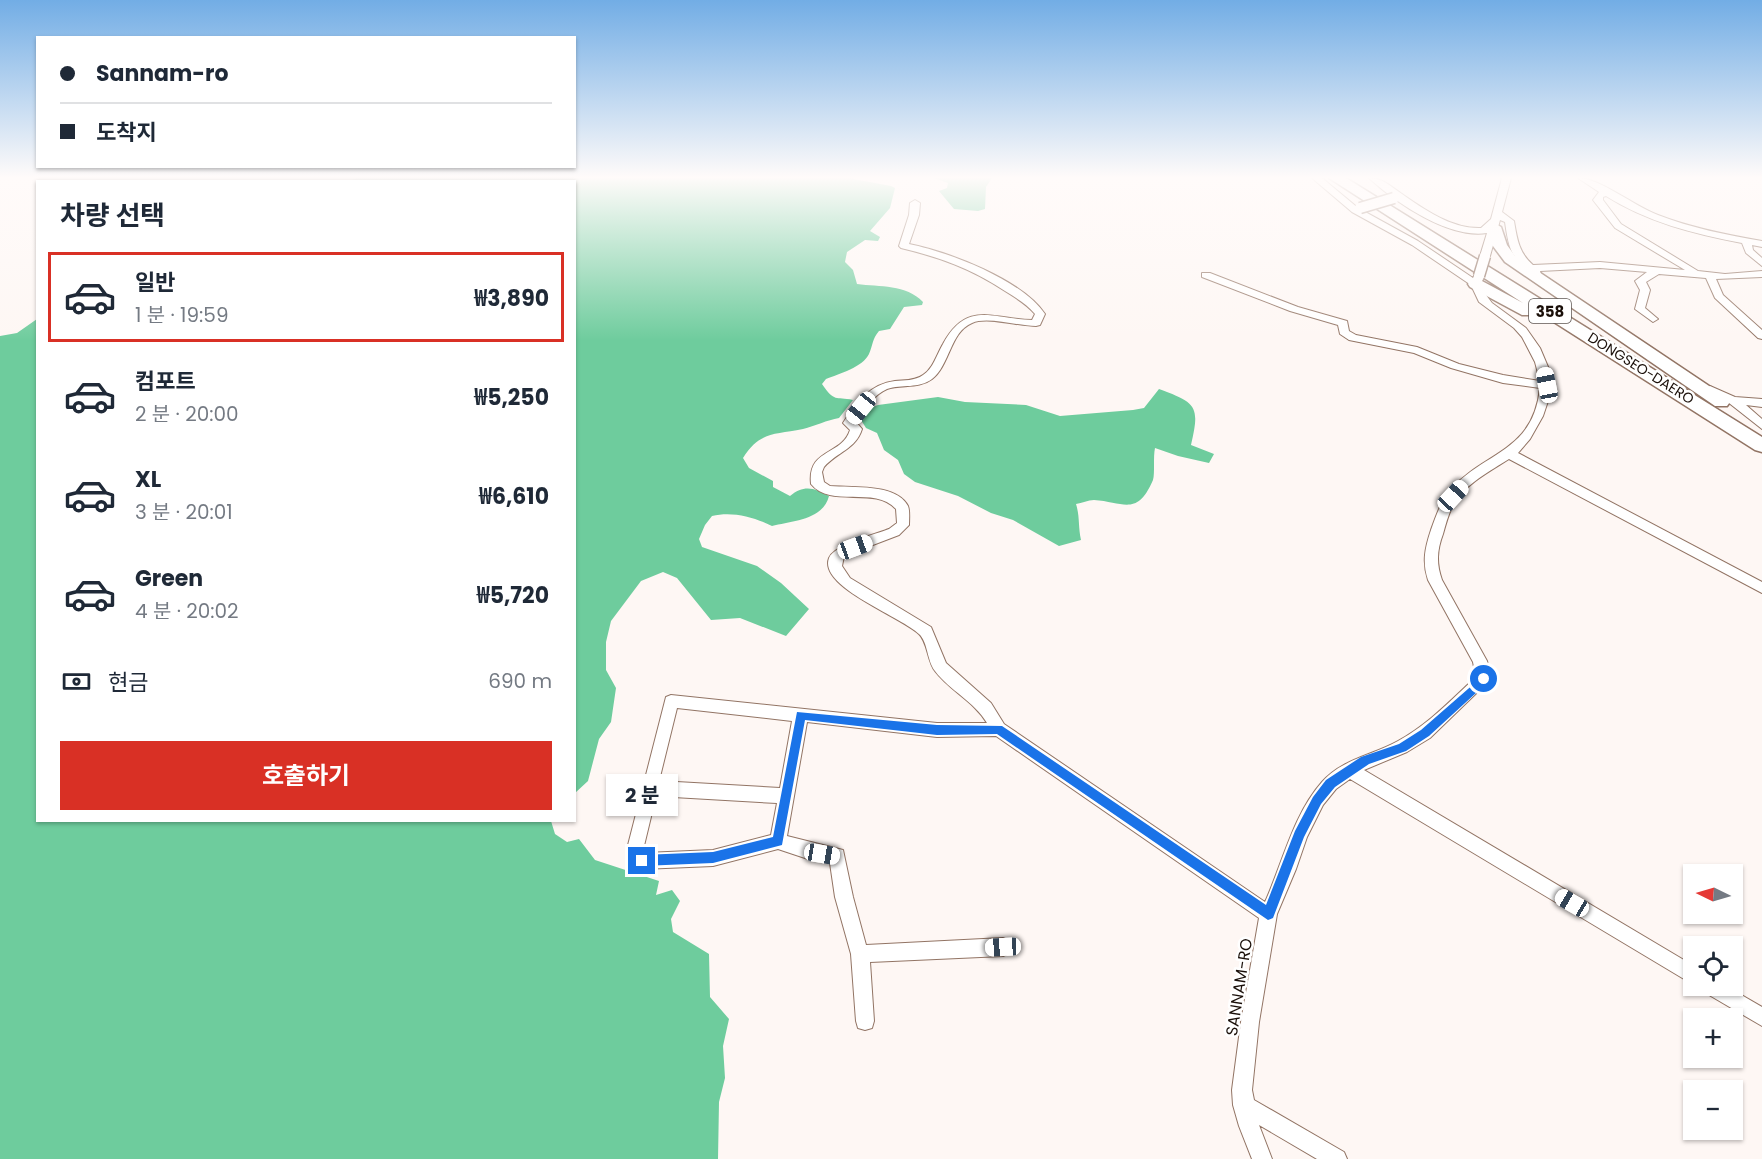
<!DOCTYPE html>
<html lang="ko">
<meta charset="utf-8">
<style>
body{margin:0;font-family:Poppins,"Noto Sans KR",sans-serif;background:#f6f6f7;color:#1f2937;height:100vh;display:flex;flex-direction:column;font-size:22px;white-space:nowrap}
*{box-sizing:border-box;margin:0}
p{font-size:20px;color:#747a83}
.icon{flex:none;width:33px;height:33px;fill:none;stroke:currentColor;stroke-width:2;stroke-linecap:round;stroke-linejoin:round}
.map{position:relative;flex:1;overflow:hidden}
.sheet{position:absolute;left:36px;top:180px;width:540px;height:642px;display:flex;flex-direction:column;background:#fff;border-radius:0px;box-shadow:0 2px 4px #0004}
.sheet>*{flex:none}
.guide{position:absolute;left:36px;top:36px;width:540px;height:132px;border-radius:0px;box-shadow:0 2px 4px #0004;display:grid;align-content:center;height:132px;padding:0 24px;background:#fff}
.needle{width:39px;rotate:275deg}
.controls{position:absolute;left:1683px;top:864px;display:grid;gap:12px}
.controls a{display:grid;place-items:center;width:60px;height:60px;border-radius:0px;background:#fff;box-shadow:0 2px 4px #0004;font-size:30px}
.end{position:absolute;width:27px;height:27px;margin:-14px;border:8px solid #1a73e8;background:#fff;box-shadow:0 0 0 3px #fff}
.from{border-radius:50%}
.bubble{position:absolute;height:42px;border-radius:0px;background:#fff;box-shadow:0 2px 4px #0004;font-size:20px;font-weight:700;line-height:42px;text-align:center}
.car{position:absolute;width:18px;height:36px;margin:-18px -9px;border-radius:8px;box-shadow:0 0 4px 2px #0007;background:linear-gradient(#fff 24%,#345 0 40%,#fff 0 76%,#345 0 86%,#fff 0)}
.guide b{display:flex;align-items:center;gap:21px;height:57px;font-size:22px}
.guide b+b{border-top:2px solid #e0e1e3}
.guide i{width:15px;height:15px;background:#1f2937}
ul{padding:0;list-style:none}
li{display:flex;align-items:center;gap:18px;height:90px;margin:0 12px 9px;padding:0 12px;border:3px solid transparent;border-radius:0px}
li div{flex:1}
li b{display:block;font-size:22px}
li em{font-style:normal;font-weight:700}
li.current{border-color:#d93025}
li>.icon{width:54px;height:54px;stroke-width:1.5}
h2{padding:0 24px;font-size:27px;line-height:72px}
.pay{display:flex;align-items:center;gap:15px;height:66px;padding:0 24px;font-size:22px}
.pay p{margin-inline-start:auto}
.button{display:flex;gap:12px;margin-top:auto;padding:12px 24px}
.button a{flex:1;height:69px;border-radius:0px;background:#d93025;color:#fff;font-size:24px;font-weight:700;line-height:69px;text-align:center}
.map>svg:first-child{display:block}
</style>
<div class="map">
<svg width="1762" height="1159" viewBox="0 0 1762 1159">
<rect width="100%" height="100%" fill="#fef7f4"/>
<g fill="#6ecc9d">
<path d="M359,178H848L891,186L895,188L890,208L870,231L880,237L878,241L865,240L847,252L845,262L853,270L857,284C880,287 906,284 923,302L922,305L904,307L890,329L879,331C872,339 873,345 869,354C863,367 839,374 826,379L822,384C835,403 835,396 853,400L839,418C827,420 815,426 803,429C774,435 760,431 743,458L749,468L773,481V487L790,496C804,484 815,488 829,496C823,520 792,521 772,526C754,517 732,511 712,516L705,525L699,539L702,547L757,566L781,583L809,609L786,636L740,618L711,620L677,578L663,572L641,581L611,621L606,642V670L616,688L611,722L599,739L588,781L575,793L574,182H343Z"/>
<path d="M934,178H992L986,187L985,209L978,211L954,209L939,191L947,188L948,183Z"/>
<path d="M37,319L38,820L551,821L555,834L567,842L579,839L595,860L659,881L656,895L672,890L680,901L671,919L673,932L709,954L710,997L729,1019L723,1046L725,1078L719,1102L718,1159H0V336L17,333Z"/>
<path d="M1159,389C1197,403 1200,406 1191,445L1214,454L1209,463L1178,456L1155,448C1153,457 1155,473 1153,480C1137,517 1124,502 1094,500C1088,500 1082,503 1076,504C1080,517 1078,526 1081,540L1059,546L1013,520L991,513L958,496L915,482L904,474L898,460L884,450L877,433L866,428L861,420L867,409L878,405L938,397L965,402L1026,405L1060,416L1133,410L1144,408Z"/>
</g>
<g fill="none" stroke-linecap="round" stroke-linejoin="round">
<defs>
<g id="minor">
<path d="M1312,178H1322L1358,208L1418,241L1473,278L1475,274H1483L1484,276L1480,287L1492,303L1526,328L1540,348L1551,374L1553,386L1543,416L1530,439L1518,453L1762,582V593L1509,459C1490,471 1467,483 1454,503C1449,512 1446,523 1443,534C1437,550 1436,563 1442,580L1487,661L1491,679L1430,738L1407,752L1364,770L1694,966V985L1350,779L1336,789L1323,805L1307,837L1296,869L1277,914L1259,1022L1252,1090L1254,1100L1344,1152L1347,1159H1317L1259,1125L1272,1159H1252L1239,1126L1233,1105L1232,1090L1241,1022L1259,918L996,736L937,737L807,722L787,836L843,850L853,897L866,945L1003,938L1009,941L1012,947L1009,953L1003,956L870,962L874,1021L872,1028L865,1030L858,1028L856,1021L851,954L835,897L830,863L808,859L778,849L713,866L642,869L636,867L626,853L666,697L671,695L937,723H987C974,701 950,691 935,671C927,661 928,642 919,634C902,617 818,587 829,558C834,545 876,534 889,529L897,523L896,509C874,485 831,509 811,484C807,448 842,456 850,430L843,423C856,403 870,384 895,381C904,380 915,381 923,375C933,369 937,354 943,344C967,300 992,319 1032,320L1035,314C1027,304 1016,298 1005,291C972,269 939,257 901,248L899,246L909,215L910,203L915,200L920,203L919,215L909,244C949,252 1022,280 1045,314L1040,325L1036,326C1018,326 987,316 972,323C950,332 950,365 932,379C919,389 902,384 887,389C873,395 864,410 856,422L862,429C856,449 837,452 824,467L822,472L824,482L830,486C852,488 896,483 908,506C910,511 909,519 909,525L899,535L844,556L842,566L850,578L931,627L946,663L991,703L1004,724L1265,902C1283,862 1293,815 1322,782C1342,759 1373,755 1398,741C1428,725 1452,699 1476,677L1473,662L1428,580C1422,562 1425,548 1431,530C1436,516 1441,501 1451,489C1486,451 1533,452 1540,388L1503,383L1451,368L1414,353L1349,340L1340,334L1338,325L1290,311L1202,277V273H1210L1298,307L1347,321L1349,331L1356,335L1417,347L1459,364L1503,375L1540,381L1535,362L1522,337L1514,328L1479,302L1471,285L1412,245L1352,212ZM677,708L792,721L780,788L659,781ZM656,796L777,803L771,835L713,850L645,853L643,850Z"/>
<path d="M1369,178C1383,178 1390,186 1402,194C1425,210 1452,229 1481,228L1491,219L1502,178H1511L1502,212L1514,221C1517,239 1519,253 1533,265L1600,262L1685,270L1615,228L1593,200L1599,192L1578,178C1600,178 1634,206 1658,215C1691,228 1727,235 1762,241V247L1752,245L1753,250L1762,258V266L1746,253L1742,243C1694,234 1647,222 1606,196L1603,197V200L1621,224L1698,271L1725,274L1762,271V277L1716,279L1723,295L1762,330V339L1758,338L1715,298L1706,278L1659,274L1646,282L1650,290L1645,308L1658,319L1653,322L1635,309L1640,290L1635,281L1647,272L1600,268L1540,271L1541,275H1533C1511,256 1509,251 1505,222L1500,220L1490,256L1482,258L1480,256L1487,233C1449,239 1396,203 1369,178Z"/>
<path d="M1710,386L1735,397L1762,399V407L1746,405L1762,419V429L1729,403L1706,393L1704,390Z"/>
<path d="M1701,986H1726L1762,1007V1026L1704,992Z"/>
</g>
<g id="highway">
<path d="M1329,178H1346L1762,437V452L1755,450L1535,310L1534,315H1522L1470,287L1468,284L1470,281H1482L1523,303Z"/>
<path d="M1494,223L1501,227L1507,245L1515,256L1727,398L1730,402L1727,406H1715L1505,262L1493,246L1487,227Z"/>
</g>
</defs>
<use href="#minor" stroke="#927464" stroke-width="2"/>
<use href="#highway" stroke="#927464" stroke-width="3"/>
<use href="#minor" fill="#fff" fill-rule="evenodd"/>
<use href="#highway" fill="#fff" fill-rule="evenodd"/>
<defs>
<g id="minor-bridge">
<path d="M1360,208L1394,198"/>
<path d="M1479,276L1485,256"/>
</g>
</defs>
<use href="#minor-bridge" stroke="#927464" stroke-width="13" stroke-linecap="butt"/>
<use href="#minor-bridge" stroke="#fff" stroke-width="10"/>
</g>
<linearGradient id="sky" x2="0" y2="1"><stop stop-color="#72ade5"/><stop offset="0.52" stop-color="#fffbfa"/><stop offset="1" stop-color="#fffbfa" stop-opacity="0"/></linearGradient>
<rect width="1762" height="341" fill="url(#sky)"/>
<path fill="#1a73e8" d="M1484,675L1488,676V682L1429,736L1406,751L1369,764L1335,787L1321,804L1304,837L1273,918L1268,920L997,734L937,735L805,720L782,845L713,863L642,866L636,861L642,855L713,852L773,837L797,712L937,725L1002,726L1266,905L1295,831L1313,797L1326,780L1361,757L1399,744L1421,730Z"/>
<g text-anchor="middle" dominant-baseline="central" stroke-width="5" stroke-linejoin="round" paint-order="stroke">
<g font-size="14" fill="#1a0f09" stroke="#fff">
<text transform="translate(1641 368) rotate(32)">DONGSEO-DAERO</text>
</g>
<rect fill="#fff" stroke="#5f5753" stroke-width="1.5" x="1529" y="299" width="42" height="24" rx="4.5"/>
<g font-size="15" font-weight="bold" fill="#1a0f09">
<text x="1550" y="311">358</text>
</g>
<g font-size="16" fill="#1a0f09" stroke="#fff">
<text transform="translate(1239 987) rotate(-81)">SANNAM-RO</text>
</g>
</g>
</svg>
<div class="controls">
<a><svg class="needle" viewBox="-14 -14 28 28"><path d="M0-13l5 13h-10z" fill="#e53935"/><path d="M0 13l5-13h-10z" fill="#747a83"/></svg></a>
<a><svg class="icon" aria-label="locate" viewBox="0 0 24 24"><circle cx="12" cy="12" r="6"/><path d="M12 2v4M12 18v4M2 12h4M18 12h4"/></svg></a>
<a>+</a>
<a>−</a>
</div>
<i class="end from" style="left:1484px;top:679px"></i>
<i class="end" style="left:642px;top:861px"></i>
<div class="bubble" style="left:606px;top:774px;width:72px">2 분</div>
<i class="car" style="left:1547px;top:385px;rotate:349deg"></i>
<i class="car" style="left:861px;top:408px;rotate:219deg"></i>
<i class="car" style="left:1453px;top:496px;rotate:43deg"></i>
<i class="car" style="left:855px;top:547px;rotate:70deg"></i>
<i class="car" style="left:822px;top:854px;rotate:99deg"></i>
<i class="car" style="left:1572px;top:903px;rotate:300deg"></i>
<i class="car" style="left:1003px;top:947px;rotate:267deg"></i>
<div class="guide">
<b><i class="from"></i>Sannam-ro</b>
<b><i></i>도착지</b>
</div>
<section class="sheet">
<h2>차량 선택</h2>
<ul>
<li class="current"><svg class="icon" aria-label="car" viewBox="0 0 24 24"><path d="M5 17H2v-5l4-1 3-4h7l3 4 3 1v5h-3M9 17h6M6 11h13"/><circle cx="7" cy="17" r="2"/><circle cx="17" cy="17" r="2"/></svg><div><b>일반</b><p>1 분 · 19:59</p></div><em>₩3,890</em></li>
<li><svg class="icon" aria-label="car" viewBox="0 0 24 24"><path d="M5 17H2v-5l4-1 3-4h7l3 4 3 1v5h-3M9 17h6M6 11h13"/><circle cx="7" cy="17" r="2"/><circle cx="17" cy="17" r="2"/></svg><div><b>컴포트</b><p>2 분 · 20:00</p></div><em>₩5,250</em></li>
<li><svg class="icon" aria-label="car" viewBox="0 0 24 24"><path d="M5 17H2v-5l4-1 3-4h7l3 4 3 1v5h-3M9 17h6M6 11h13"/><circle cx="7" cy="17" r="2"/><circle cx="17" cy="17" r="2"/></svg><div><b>XL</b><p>3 분 · 20:01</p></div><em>₩6,610</em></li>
<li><svg class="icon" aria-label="car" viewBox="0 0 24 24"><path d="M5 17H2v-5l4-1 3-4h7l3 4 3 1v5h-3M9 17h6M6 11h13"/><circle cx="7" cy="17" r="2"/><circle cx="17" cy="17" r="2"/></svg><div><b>Green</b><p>4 분 · 20:02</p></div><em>₩5,720</em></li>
</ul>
<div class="pay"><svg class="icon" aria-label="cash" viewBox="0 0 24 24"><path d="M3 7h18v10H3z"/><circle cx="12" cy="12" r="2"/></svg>현금<p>690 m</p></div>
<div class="button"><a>호출하기</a></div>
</section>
</div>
